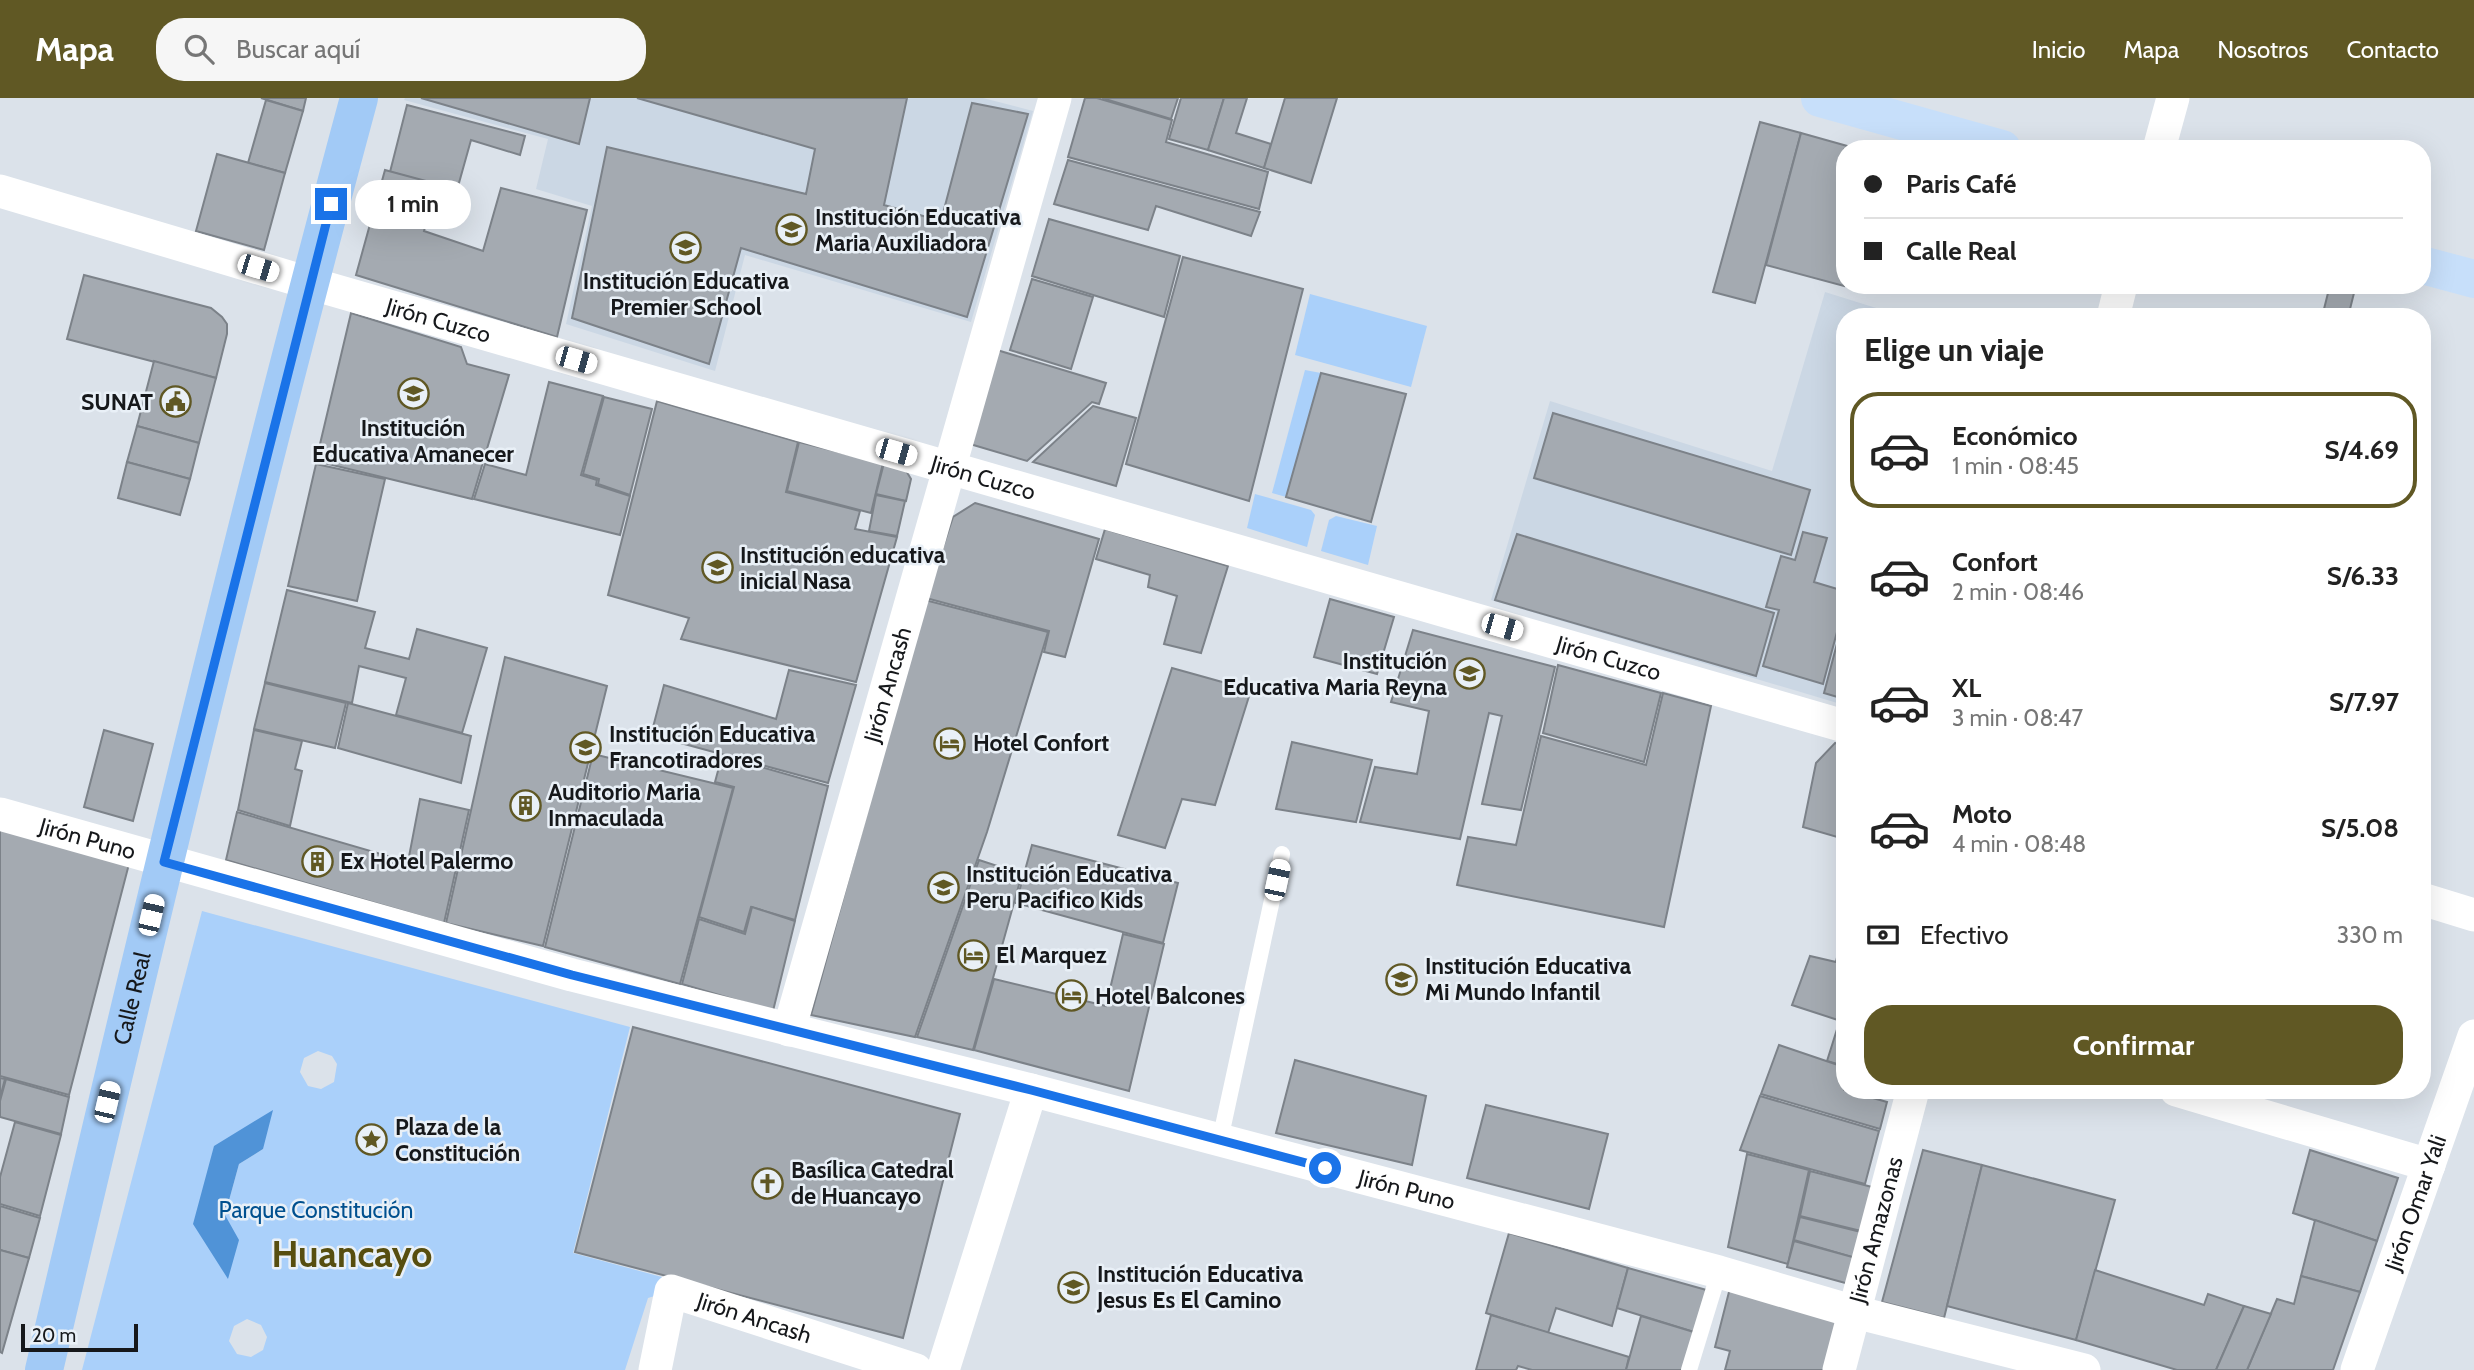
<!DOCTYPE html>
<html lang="es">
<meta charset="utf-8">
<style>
body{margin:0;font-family:Cabin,sans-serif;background:#f6f6f6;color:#222;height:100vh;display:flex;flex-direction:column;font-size:26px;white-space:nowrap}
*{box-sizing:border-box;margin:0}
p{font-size:23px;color:#767676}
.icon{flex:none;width:38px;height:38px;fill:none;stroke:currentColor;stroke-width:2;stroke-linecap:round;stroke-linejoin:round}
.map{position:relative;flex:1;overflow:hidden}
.drawer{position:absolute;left:1836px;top:210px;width:595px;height:791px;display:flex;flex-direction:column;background:#fff;border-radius:28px;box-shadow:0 7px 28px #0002}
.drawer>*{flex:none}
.banner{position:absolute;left:1836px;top:42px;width:595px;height:154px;border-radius:28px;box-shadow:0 7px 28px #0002;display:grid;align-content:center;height:154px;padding:0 28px;background:#fff}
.scale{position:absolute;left:21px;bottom:18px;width:117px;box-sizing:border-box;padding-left:7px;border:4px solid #16181b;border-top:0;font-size:19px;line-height:24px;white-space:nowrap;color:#16181b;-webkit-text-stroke:5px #e9f0f7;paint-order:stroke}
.end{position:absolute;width:32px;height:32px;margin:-16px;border:9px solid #1a73e8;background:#fff;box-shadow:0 0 0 4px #fff}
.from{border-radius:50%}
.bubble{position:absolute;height:49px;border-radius:24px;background:#fff;box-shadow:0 7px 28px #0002;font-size:23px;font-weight:800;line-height:49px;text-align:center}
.car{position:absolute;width:21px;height:42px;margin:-21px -10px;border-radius:9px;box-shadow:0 0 5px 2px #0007;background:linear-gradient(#fff 24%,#345 0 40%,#fff 0 76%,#345 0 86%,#fff 0)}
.banner b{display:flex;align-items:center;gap:24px;height:66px;font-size:26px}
.banner b+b{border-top:2px solid #e0e0e0}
.banner i{width:18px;height:18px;background:#222}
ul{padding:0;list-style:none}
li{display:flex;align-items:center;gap:21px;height:116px;margin:0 14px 10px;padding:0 14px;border:4px solid transparent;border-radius:28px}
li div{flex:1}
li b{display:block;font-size:26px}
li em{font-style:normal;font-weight:800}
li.current{border-color:#605824}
li>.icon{width:63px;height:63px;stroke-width:1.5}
h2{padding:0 28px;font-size:32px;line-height:84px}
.pay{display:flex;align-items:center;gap:18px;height:77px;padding:0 28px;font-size:26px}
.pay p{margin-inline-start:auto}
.cta{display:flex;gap:14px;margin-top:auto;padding:14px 28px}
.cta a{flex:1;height:80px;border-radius:28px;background:#605824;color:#fff;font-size:28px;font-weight:800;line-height:80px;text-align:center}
header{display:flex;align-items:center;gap:42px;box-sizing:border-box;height:98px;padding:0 35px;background:#605824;color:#fff}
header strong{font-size:33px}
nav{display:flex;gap:38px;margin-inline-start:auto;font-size:24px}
.search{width:490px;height:63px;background:#f6f6f6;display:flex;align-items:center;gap:18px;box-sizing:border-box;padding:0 24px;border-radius:28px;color:#767676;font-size:26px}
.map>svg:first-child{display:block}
</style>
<header>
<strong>Mapa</strong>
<div class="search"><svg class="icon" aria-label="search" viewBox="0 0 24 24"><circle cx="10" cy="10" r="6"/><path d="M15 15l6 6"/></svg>Buscar aquí</div>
<nav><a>Inicio</a><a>Mapa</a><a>Nosotros</a><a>Contacto</a></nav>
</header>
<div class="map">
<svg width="2474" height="1272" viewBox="0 0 2474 1272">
<rect width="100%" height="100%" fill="#dbe2ea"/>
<g fill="#cbd7e4">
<path d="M405,0H983L1033,13L971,224L745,157L715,273L566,226L592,108L536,91L548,41L404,2Z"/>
<path d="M1825,194L1905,219H1844V607L1491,502L1550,303L1772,373Z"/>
</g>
<g fill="#aad0fa" fill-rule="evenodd">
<path d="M1310,196L1427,228L1411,289L1295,257Z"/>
<path d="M1305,272L1321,275L1286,399L1272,395Z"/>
<path d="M1255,396L1311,412L1315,417L1307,449L1247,430Z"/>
<path d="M1336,418L1377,428L1368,467L1321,453L1329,422Z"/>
<path d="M202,813L630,929L573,1155L684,1185L671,1193L648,1200L625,1272H82ZM318,953L332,958L337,966L334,984L321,991L308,988L300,974L304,960ZM214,1048L263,1051L239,1066L225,1117ZM247,1221L261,1227L267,1239L263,1252L251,1259L237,1256L229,1243L234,1228Z"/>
</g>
<path fill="#5093d7" d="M273,1012L263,1051L239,1066L225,1117L239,1142L228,1181L193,1126L214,1048Z"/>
<g fill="#a4aab1" stroke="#7c8289" stroke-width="2">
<path d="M261,0H306L303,13Z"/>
<path d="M421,0H590L579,46Z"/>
<path d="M637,0H907L884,107L941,123L972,5L1028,16L967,219L741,150L709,266L572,220L607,49L806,96L815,51Z"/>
<path d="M1085,0H1097L1172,22L1166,44L1268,74L1259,111L1068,59Z"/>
<path d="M1102,0H1178L1171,21Z"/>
<path d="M1181,0H1224L1208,52L1169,41Z"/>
<path d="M1224,0H1247L1236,35L1271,46L1264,70L1208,52Z"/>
<path d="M1285,0H1337L1311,85L1264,70Z"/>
<path d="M266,2L303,13L285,75L248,65Z"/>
<path d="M407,7L525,38L520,57L471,42L457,92L390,74Z"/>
<path d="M1760,24L1801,35L1755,205L1713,194Z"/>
<path d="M1801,35L1858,51H1844V188L1766,167Z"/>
<path d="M217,56L285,75L264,152L196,133Z"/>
<path d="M1068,62L1260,114L1251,138L1156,108L1148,132L1054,106Z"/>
<path d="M385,72L437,86L424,133L483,153L501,90L587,112L557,239L356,177Z"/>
<path d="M1049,121L1180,158L1164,219L1032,178Z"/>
<path d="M1183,159L1303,191L1249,403L1126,366Z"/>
<path d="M84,177L211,210L222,219L227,226V236L216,280L67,241Z"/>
<path d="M1032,181L1093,199L1071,271L1010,252Z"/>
<path d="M2330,187H2356L2348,219H2322Z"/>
<path d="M351,215L461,249L467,266L509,277L472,401L316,363Z"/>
<path d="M997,252L1106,285L1099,306L1092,304L1027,363L970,346Z"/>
<path d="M154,263L216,280L199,345L137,328Z"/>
<path d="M1321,275L1406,296L1371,424L1286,399Z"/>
<path d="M549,284L603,298L581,377L597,382L596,387L630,398L620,437L474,401L485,366L526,377Z"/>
<path d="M604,299L652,311L630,397L598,386L599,381L583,376Z"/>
<path d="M657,303L798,344L786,394L860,413L855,431L897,439L856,584L681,541L689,520L608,497Z"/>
<path d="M1093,308L1136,320L1116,388L1033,364Z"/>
<path d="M1553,315L1810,392L1791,457L1534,380Z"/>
<path d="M137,328L199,345L190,381L127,364Z"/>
<path d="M799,344L883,365L871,415L787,393Z"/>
<path d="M127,364L190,381L180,417L118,400Z"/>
<path d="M884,365L905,371L911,381L906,403L876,396Z"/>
<path d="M316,366L385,381L357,503L288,488Z"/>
<path d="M876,397L905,403L897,438L869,433Z"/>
<path d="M975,405L1099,441L1065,559L1044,554L1049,533L926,500L953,419Z"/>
<path d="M1105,431L1228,468L1201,555L1164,546L1177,498L1148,489L1150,477L1096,461Z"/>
<path d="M1803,434L1827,440L1814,484L1844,493V508L1823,586L1763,568L1779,512L1766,509L1781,458L1795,462Z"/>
<path d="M1517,436L1774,515L1756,578L1495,502Z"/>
<path d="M287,492L375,514L365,550L409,561L417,531L487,550L462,635L396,617L406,580L359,568L352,605L265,584Z"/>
<path d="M1330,501L1394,519L1377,576L1314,559Z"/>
<path d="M925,502L1048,534L987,734L915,939L811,917Z"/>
<path d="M1844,519V601L1824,595Z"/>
<path d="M1413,532L1555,569L1521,712L1482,706L1502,618L1489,615L1460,741L1360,724L1375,669L1417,676L1429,613L1391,604Z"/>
<path d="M505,559L607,588L543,848L446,825Z"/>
<path d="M1558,567L1661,595L1644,664L1543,635Z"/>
<path d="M1172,570L1251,592L1215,707L1182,701L1165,750L1118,737Z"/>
<path d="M789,572L856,587L828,685L651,637L664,587L776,621Z"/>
<path d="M265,585L346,605L335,650L254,631Z"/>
<path d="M1663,595L1711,608L1664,829L1457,787L1468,739L1516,747L1541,638L1646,667Z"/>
<path d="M348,605L471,638L461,685L338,650Z"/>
<path d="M104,632L153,646L133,723L84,709Z"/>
<path d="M254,632L302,643L295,671L302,673L290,728L238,712Z"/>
<path d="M1292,644L1372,662L1356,724L1276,711Z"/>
<path d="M1835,645L1844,647V741L1803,729L1816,665Z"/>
<path d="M593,656L733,690L680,886L545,849Z"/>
<path d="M722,658L828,688L795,822L751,809L744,834L699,819L734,689L715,684Z"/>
<path d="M420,701L469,712L444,825L226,762L237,714L408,764Z"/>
<path d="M0,730L129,766L69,997L0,978Z"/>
<path d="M1032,747L1178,785L1163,845L1016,805Z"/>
<path d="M979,762L1022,776L973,952L917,939Z"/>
<path d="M752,809L795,823L773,913L682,886L699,821L745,836Z"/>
<path d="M1844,828V924L1792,907L1810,858L1836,864Z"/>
<path d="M1123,836L1164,846L1129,993L974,952L994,881L1106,908Z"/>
<path d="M1839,925L1844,926V968L1827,963Z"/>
<path d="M633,929L960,1016L903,1240L575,1154Z"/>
<path d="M1779,947L1844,969V992H1853L1852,994L1887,1004L1880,1031L1761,996Z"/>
<path d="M1295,962L1426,998L1412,1067L1276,1035Z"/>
<path d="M0,980L5,981L0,1000Z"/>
<path d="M6,981L69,999L61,1036L0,1019V1003Z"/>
<path d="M1760,998L1879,1033L1865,1086L1740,1052Z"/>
<path d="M1486,1007L1608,1036L1589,1111L1467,1080Z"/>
<path d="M15,1024L61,1037L40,1118L0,1106V1079Z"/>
<path d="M1923,1052L1982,1067L1944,1220L1882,1204Z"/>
<path d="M2310,1052L2398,1080L2377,1143L2293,1115Z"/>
<path d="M1747,1056L1809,1072L1788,1166L1728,1149Z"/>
<path d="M1982,1067L2115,1102L2076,1242L1947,1208Z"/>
<path d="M1810,1073L1872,1089L1861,1133L1800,1118Z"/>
<path d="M0,1108L40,1120L29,1160L0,1152Z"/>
<path d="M1800,1119L1861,1134L1855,1160L1794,1142Z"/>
<path d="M2315,1122L2377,1143L2360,1194L2301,1178Z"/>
<path d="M1509,1135L1628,1170L1612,1228L1556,1210L1548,1235L1486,1215Z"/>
<path d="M1794,1143L1856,1160L1849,1186L1787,1169Z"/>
<path d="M0,1152L29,1160L2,1255L0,1254Z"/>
<path d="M1628,1170L1710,1193L1697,1235L1617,1210Z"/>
<path d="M2095,1172L2204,1207L2208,1196L2244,1208L2216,1272H2177L2076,1242Z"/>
<path d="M2301,1178L2360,1194L2333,1272H2247L2277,1201L2294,1206Z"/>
<path d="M1730,1190L1833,1217L1841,1230L1830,1272H1725L1730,1253L1715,1249Z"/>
<path d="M2244,1208L2271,1216L2247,1272H2216Z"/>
<path d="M1491,1217L1629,1259L1626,1272H1532L1518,1268L1516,1272H1476Z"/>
<path d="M1641,1218L1697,1235L1686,1272H1626Z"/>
</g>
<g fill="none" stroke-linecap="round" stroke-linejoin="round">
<g stroke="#fff" stroke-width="16">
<path d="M1220,1042L1282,756"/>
<path d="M1689,1272L1719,1174"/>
</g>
<g stroke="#fff" stroke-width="33">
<path d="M2159,51L2173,0"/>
<path id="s1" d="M0,93L309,185L1844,628"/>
<path d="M2113,219L2121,187"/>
<path id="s2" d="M0,716L572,877L1031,992L1719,1174L1855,1214L2084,1272"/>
<path d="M2422,801L2474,817"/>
<path id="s3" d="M789,932L1055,0"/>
<path d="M2176,992L2429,1067"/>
<path id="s4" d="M655,1272L671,1193L916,1272"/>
<path d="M943,1272L1031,992"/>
<path id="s5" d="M1839,1272L1913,992"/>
<path id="s6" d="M2357,1272L2474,938"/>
</g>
<g stroke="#c7dffa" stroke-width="38">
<path d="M1820,0L2002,51"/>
<path d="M2422,167L2474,181"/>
</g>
<path stroke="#a2caf6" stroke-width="38" id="s7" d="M44,1272C144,847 245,422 359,0"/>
</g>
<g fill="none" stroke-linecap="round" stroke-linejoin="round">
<path stroke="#1a73e8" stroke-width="9" d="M331,106L164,764L572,877L1031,992L1325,1070"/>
</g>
<defs>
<symbol id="school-ring" viewBox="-11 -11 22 22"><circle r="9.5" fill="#e9f0f7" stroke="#605824" stroke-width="1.5"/><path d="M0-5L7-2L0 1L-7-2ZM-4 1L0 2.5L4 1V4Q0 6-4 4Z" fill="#605824"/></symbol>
<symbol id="civic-ring" viewBox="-11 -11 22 22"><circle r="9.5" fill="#e9f0f7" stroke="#605824" stroke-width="1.5"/><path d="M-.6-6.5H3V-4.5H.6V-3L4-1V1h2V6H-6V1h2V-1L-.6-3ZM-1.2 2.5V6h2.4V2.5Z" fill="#605824"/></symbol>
<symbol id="hotel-ring" viewBox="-11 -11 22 22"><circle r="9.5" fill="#e9f0f7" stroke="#605824" stroke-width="1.5"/><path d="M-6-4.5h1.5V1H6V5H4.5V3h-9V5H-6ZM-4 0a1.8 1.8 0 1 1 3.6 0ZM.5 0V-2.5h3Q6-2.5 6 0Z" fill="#605824"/></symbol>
<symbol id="building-ring" viewBox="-11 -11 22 22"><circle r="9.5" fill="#e9f0f7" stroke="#605824" stroke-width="1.5"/><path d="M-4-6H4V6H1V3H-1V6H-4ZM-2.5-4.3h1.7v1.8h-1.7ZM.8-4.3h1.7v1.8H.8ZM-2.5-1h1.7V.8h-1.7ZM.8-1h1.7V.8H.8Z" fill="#605824"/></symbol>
<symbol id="sight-ring" viewBox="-11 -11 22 22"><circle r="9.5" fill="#e9f0f7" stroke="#605824" stroke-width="1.5"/><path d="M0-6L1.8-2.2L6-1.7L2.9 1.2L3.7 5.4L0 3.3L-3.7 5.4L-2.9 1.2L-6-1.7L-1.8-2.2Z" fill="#605824"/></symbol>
<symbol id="church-ring" viewBox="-11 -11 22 22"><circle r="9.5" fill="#e9f0f7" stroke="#605824" stroke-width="1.5"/><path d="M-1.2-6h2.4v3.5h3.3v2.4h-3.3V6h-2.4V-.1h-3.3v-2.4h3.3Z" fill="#605824"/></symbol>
</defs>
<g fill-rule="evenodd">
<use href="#school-ring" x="774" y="114" width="35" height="35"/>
<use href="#school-ring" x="668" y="132" width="35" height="35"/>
<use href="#school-ring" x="396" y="278" width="35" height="35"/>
<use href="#civic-ring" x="158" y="286" width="35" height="35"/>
<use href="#school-ring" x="700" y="452" width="35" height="35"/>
<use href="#school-ring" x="1452" y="558" width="35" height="35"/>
<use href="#hotel-ring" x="932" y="628" width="35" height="35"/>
<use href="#school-ring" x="568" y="632" width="35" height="35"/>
<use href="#building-ring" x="508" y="690" width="35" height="35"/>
<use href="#building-ring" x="300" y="746" width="35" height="35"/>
<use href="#school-ring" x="926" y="772" width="35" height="35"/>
<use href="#hotel-ring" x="956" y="840" width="35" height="35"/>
<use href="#school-ring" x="1384" y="864" width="35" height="35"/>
<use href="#hotel-ring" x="1054" y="880" width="35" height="35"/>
<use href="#sight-ring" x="354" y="1024" width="35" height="35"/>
<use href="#church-ring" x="750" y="1068" width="35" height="35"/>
<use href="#school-ring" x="1056" y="1172" width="35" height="35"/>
</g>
<g text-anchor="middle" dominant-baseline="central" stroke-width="5" stroke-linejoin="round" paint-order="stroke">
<g font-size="23" font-weight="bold" fill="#16181b" stroke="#e9f0f7" text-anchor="start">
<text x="815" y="119">Institución Educativa<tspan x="815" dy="26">Maria Auxiliadora</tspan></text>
<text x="686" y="183" text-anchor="middle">Institución Educativa<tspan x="686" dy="26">Premier School</tspan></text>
<text x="153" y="304" text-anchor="end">SUNAT</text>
<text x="413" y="330" text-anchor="middle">Institución<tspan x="413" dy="26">Educativa Amanecer</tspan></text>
<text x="740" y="457">Institución educativa<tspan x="740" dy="26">inicial Nasa</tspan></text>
<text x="1447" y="563" text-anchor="end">Institución<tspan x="1447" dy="26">Educativa Maria Reyna</tspan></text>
<text x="609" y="636">Institución Educativa<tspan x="609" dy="26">Francotiradores</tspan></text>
<text x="973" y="645">Hotel Confort</text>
<text x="548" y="694">Auditorio Maria<tspan x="548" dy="26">Inmaculada</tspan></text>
<text x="340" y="763">Ex Hotel Palermo</text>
<text x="966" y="776">Institución Educativa<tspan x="966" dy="26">Peru Pacifico Kids</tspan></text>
<text x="996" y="857">El Marquez</text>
<text x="1425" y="868">Institución Educativa<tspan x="1425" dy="26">Mi Mundo Infantil</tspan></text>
<text x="1095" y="898">Hotel Balcones</text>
<text x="395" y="1029">Plaza de la<tspan x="395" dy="26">Constitución</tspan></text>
<text x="791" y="1072">Basílica Catedral<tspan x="791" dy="26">de Huancayo</tspan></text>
<text x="1097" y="1176">Institución Educativa<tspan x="1097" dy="26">Jesus Es El Camino</tspan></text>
</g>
<g font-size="23" fill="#16181b" stroke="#e9f0f7">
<text stroke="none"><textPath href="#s1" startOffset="457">Jirón Cuzco</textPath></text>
<text stroke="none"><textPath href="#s1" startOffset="1024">Jirón Cuzco</textPath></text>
<text stroke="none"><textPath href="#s1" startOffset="1675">Jirón Cuzco</textPath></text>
<text stroke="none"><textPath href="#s3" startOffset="359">Jirón Ancash</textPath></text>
<text stroke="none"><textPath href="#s2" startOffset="91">Jirón Puno</textPath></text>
<text stroke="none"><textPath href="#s7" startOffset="382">Calle Real</textPath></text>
<text stroke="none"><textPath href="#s2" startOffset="1456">Jirón Puno</textPath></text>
<text stroke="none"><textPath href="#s6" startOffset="177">Jirón Omar Yali</textPath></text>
<text stroke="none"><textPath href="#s5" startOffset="145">Jirón Amazonas</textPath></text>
<text stroke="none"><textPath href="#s4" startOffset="168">Jirón Ancash</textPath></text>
</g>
<g font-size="23" fill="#00508f" stroke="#e9f0f7">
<text x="316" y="1112">Parque Constitución</text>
</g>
<g font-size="37" font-weight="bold" fill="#574e0f" stroke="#e9f0f7">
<text x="352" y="1155">Huancayo</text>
</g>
</g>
</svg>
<div class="scale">20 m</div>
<i class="end from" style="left:1325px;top:1070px"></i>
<i class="end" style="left:331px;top:106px"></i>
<div class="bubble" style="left:355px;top:82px;width:116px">1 min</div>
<i class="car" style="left:258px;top:170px;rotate:107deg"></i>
<i class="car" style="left:576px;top:262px;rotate:106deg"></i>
<i class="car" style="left:896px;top:354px;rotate:106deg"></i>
<i class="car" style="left:1502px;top:529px;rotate:106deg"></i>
<i class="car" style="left:1277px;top:782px;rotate:12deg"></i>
<i class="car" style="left:151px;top:817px;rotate:13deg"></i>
<i class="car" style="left:107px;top:1004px;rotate:13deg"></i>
<div class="banner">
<b><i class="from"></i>Paris Café</b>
<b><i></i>Calle Real</b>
</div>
<section class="drawer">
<h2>Elige un viaje</h2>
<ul>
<li class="current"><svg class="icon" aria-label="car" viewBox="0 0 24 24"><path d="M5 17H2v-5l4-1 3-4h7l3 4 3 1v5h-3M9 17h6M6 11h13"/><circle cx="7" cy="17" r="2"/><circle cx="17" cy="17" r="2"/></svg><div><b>Económico</b><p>1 min · 08:45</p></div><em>S/4.69</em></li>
<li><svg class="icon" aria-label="car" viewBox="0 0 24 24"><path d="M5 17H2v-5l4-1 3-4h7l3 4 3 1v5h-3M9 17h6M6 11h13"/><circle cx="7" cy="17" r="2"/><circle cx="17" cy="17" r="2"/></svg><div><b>Confort</b><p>2 min · 08:46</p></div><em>S/6.33</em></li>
<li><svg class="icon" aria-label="car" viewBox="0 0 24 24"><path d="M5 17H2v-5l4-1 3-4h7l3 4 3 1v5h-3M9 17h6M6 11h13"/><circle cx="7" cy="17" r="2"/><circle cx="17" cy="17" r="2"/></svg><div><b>XL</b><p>3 min · 08:47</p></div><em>S/7.97</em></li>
<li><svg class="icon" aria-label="car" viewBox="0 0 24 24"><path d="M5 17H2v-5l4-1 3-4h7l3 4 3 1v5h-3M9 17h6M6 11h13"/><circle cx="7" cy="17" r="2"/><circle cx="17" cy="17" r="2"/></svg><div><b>Moto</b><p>4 min · 08:48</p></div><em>S/5.08</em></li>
</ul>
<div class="pay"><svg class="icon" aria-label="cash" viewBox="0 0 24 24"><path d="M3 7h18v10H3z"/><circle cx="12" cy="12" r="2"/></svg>Efectivo<p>330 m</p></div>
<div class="cta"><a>Confirmar</a></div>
</section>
</div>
